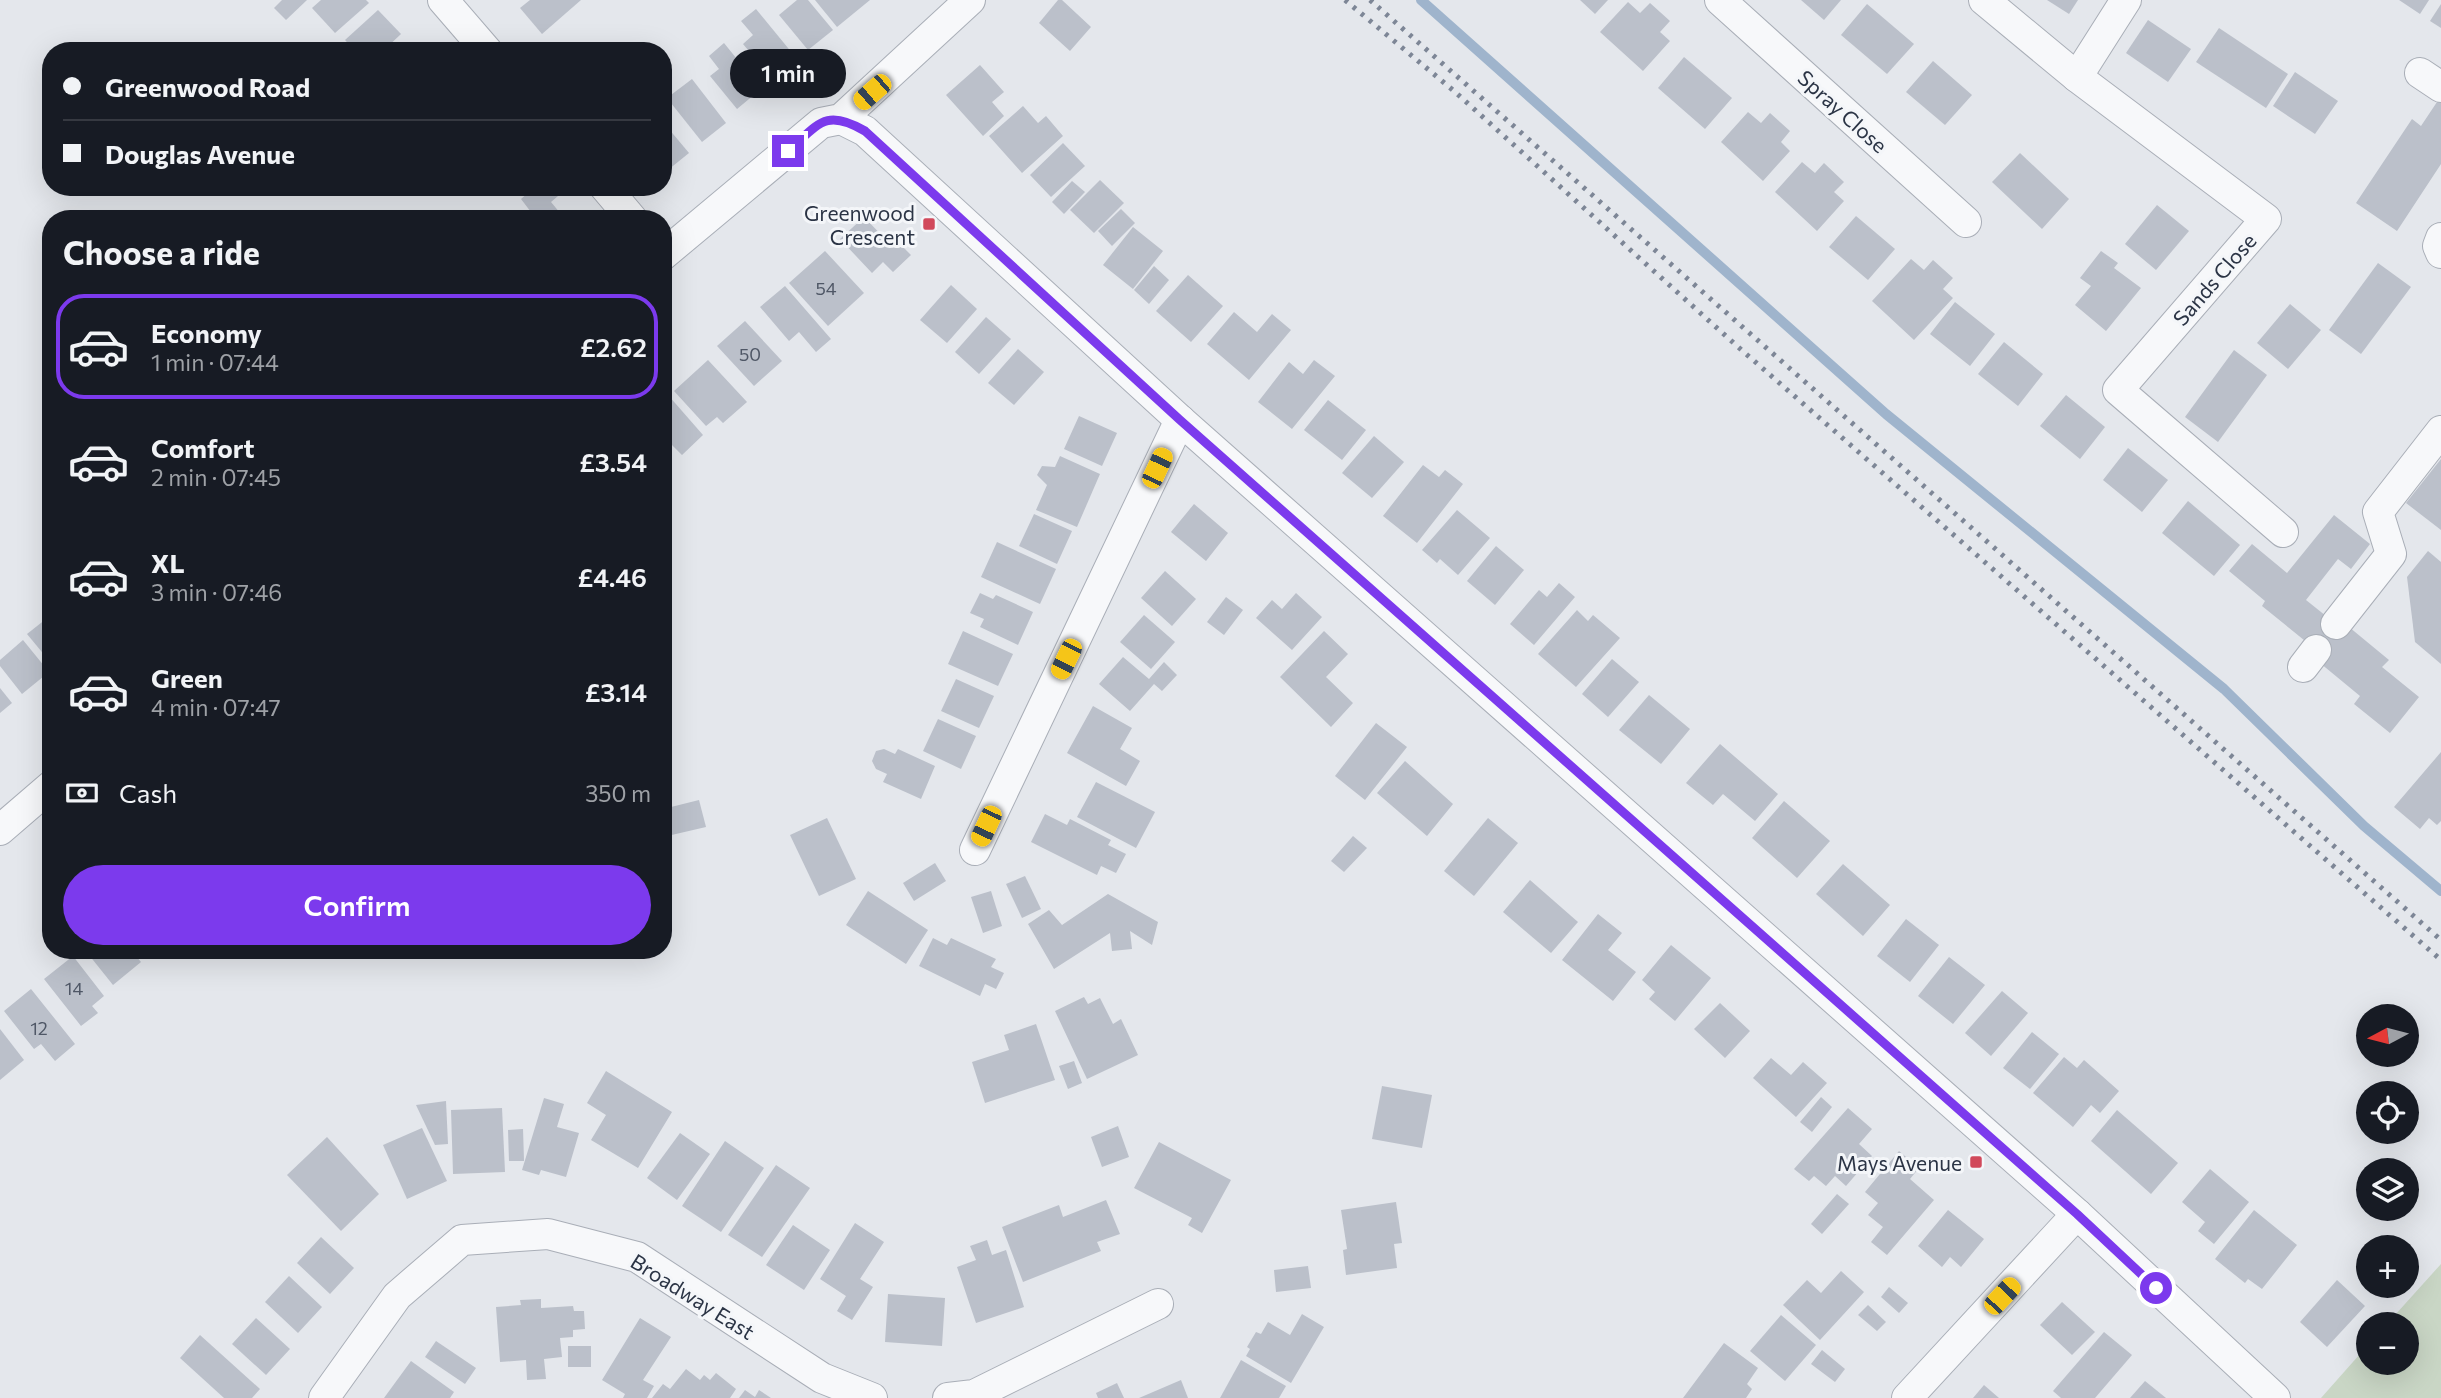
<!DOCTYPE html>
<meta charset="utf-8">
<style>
body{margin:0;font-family:Commissioner,sans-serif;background:#242831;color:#f1f3f6;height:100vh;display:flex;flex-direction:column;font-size:26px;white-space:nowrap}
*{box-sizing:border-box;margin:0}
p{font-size:23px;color:#9ea1a6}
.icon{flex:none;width:38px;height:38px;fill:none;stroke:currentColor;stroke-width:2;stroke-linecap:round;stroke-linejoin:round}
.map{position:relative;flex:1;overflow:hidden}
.side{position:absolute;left:42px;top:210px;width:630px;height:749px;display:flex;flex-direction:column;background:#171b24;border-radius:28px;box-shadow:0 7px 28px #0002}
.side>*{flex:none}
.banner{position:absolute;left:42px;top:42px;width:630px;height:154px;border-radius:28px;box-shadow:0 7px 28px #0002;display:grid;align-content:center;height:154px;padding:0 21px;background:#171b24}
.needle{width:46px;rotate:263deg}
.tools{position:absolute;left:2356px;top:1004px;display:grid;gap:14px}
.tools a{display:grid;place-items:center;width:63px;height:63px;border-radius:50%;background:#171b24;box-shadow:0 7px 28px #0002;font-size:35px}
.end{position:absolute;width:32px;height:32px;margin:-16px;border:9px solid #7c3aed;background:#fff;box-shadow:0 0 0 4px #fff}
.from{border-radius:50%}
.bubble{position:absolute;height:49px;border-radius:24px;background:#171b24;box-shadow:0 7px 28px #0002;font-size:23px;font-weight:600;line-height:49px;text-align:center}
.car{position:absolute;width:21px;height:42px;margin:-21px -10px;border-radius:9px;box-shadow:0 0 5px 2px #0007;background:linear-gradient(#f5c518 24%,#345 0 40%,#f5c518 0 76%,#345 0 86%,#f5c518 0)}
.banner b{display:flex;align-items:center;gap:24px;height:66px;font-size:26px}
.banner b+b{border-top:2px solid #363941}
.banner i{width:18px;height:18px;background:#f1f3f6}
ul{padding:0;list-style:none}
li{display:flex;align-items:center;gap:21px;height:105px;margin:0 14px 10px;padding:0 7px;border:4px solid transparent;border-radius:28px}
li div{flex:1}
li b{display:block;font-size:26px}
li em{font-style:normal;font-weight:600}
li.selected{border-color:#7c3aed}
li>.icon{width:63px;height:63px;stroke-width:1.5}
h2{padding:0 21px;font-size:32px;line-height:84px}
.pay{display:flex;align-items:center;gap:18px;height:77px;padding:0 21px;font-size:26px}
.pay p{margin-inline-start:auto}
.primary-button{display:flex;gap:14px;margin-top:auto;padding:14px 21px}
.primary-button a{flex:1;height:80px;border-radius:42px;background:#7c3aed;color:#fff;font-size:28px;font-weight:600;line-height:80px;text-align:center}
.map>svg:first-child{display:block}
</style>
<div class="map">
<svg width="2441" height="1398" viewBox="0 0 2441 1398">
<rect width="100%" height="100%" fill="#e4e7ec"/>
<path fill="#c9d6c5" d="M2441,1264V1398H2321L2368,1345V1363H2406V1325H2386Z"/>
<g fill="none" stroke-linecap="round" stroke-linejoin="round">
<path stroke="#9fb4cc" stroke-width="10" d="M1421,0L1886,414L2224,689L2364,826L2441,891"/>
</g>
<g fill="#bbc0ca">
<path d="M282,0H307L286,20L274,8Z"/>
<path d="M321,0H366L369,3L335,33L312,8Z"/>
<path d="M530,0H581L542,34L520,8Z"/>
<path d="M797,0H808L833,30L808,50L779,15Z"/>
<path d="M815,0H870L837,27Z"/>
<path d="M1058,0H1062L1091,27L1070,51L1039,23Z"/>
<path d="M1580,0H1608L1595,14Z"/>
<path d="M1801,0H1841L1824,20Z"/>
<path d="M2047,0H2078L2069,14Z"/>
<path d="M2399,0H2429L2420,14Z"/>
<path d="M1628,2L1640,13L1650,3L1670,21L1660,32L1670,41L1643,71L1600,32Z"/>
<path d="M1867,4L1914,44L1887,74L1841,35Z"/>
<path d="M2441,4V28L2430,21Z"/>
<path d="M756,9L797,59L772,79L743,44L753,35L741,21Z"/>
<path d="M378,10L401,34L383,51H355L345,40Z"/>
<path d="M2148,20L2191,49L2168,82L2126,53Z"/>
<path d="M2219,28L2288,74L2266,108L2196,62Z"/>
<path d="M724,43L761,89L737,109L710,76L719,69L709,56Z"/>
<path d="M1684,57L1732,98L1705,129L1658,88Z"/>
<path d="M1933,61L1972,95L1945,125L1906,92Z"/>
<path d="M980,65L1004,92L992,102L1004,116L983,136L946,95Z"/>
<path d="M2295,72L2338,101L2315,134L2273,106Z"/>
<path d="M692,79L726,123L702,142L667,98Z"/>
<path d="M2441,96V164L2397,231L2356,203L2412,119L2421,126Z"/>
<path d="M1023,106L1038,123L1046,116L1063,136L1022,173L989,136Z"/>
<path d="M1748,112L1761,123L1770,113L1790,131L1781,142L1790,151L1763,181L1721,142Z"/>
<path d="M663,122L689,153L663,174Z"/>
<path d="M1063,143L1085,166L1051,197L1030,175Z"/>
<path d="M2020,153L2069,199L2042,229L1992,182Z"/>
<path d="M1802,162L1815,173L1824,163L1844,182L1834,192L1844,201L1817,231L1775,192Z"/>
<path d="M1100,180L1124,203L1094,233L1070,210Z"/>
<path d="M1072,181L1085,192L1064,214L1052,202Z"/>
<path d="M535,187H563L565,190L551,202L565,219H530L534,216L521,199Z"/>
<path d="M2157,205L2189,231L2156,270L2125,244Z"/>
<path d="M1121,209L1135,223L1112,246L1098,231Z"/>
<path d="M1856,216L1895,249L1868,280L1829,247Z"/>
<path d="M864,217L892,246L897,241L911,255L893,272L883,262L872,273L840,239Z"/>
<path d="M1133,227L1163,251L1133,289L1103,265Z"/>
<path d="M825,251L864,293L828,326L789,283Z"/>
<path d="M2101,251L2118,263L2114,268L2141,288L2106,331L2075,305L2091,286L2080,278Z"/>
<path d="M1911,259L1924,270L1933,260L1953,278L1943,289L1953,298L1914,340L1872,301Z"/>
<path d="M2378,263L2411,287L2361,354L2329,330Z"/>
<path d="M1154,266L1169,280L1149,304L1134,290Z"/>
<path d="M1188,275L1223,306L1191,342L1156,311Z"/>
<path d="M951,285L977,309L947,343L920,320Z"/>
<path d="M785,286L831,339L816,352L799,332L789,341L760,307Z"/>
<path d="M1955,302L1995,334L1970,366L1930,334Z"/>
<path d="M2290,304L2321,330L2288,369L2257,343Z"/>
<path d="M1234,312L1257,332L1272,314L1291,330L1249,380L1207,344Z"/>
<path d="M986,317L1011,339L979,374L955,352Z"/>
<path d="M745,321L782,361L754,386L717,346Z"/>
<path d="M2004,342L2043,374L2018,406L1978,374Z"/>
<path d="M1018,349L1044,372L1014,405L988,383Z"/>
<path d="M2234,350L2267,375L2218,442L2185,417Z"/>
<path d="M708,360L747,402L723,423L717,417L706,426L674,391Z"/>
<path d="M1314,360L1335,376L1292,429L1258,402L1289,362L1303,374Z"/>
<path d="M668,395L703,435L682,455L672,445L663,453V399Z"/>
<path d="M2066,395L2105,427L2080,459L2040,426Z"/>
<path d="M1328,400L1366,430L1342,460L1304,430Z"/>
<path d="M1079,416L1117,433L1102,466L1064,449Z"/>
<path d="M1374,436L1404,462L1372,498L1342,473Z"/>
<path d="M2128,448L2168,480L2142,512L2103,480Z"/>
<path d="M1060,456L1100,474L1077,527L1036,510L1047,485L1037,475L1042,466L1055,467Z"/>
<path d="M2441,459V530L2406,503Z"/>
<path d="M1423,465L1439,477L1445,470L1463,484L1417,543L1383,516Z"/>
<path d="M2188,501L2240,545L2214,576L2162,533Z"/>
<path d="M1194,504L1228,533L1206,561L1171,532Z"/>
<path d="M1457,510L1490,538L1458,575L1440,559L1437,563L1422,550Z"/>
<path d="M1034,514L1072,531L1057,564L1019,546Z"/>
<path d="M2334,515L2370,544L2351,569L2338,559L2306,600L2346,632L2349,627L2389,660L2382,667L2419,697L2390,733L2354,704L2360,696L2320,663L2325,657L2262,606L2265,601L2229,571L2252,544L2287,573Z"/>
<path d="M997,542L1056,569L1040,604L981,577Z"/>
<path d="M1496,546L1524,570L1495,605L1467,581Z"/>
<path d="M2428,551L2441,562V664L2415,642L2407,577Z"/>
<path d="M1165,571L1196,599L1172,626L1141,598Z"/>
<path d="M1559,583L1575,597L1534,645L1510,624L1539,590L1547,597Z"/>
<path d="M980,593L993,599L996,595L1033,612L1018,645L980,627L984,619L970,613Z"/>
<path d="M1296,593L1322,617L1292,650L1256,618L1272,600L1282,609Z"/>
<path d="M1226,597L1243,610L1224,635L1207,622Z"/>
<path d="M1577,610L1588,621L1593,615L1620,638L1576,687L1538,654Z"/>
<path d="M51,615V663L27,634Z"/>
<path d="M1144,615L1175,642L1151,669L1120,642Z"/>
<path d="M963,631L1013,654L998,686L948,664Z"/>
<path d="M1324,631L1348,654L1326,677L1353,703L1331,727L1280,677Z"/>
<path d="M23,640L49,672L22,694L0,666V660Z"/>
<path d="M1123,657L1149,679L1164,662L1177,675L1162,691L1154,684L1130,711L1099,684Z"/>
<path d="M1612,659L1639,682L1608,717L1582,694Z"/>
<path d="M956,679L994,696L979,728L941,711Z"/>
<path d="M0,688L12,703L0,713Z"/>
<path d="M1649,695L1690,729L1661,764L1619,730Z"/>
<path d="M1093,706L1132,728L1120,749L1140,761L1126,786L1067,753Z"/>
<path d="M938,719L976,736L961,769L923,751Z"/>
<path d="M1376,723L1407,747L1365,800L1335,776Z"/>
<path d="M1720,744L1778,794L1755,821L1723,794L1713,805L1686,783Z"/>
<path d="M884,749L895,754L898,749L935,766L921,799L883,782L887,774L876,769L872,761L876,751Z"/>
<path d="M2441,752V821L2437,825L2429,818L2420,829L2394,807Z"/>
<path d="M1405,761L1453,804L1427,836L1377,793Z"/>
<path d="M1096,782L1155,812L1136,848L1077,817Z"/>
<path d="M699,800L706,827L663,837V809Z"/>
<path d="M1784,801L1830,841L1797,878L1752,838Z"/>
<path d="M1045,814L1067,825L1070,819L1111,840L1108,845L1126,854L1116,873L1101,866L1097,875L1031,842Z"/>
<path d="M827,818L856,879L819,896L790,835Z"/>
<path d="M1488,818L1518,843L1474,896L1444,871Z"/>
<path d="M1353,836L1367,848L1344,872L1331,861Z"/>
<path d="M935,863L946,881L914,901L903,883Z"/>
<path d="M1843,864L1890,905L1863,936L1816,894Z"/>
<path d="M1025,876L1041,909L1022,918L1006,884Z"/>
<path d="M1530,880L1578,922L1551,953L1503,912Z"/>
<path d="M868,891L928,930L906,964L846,925Z"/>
<path d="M991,891L1002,926L983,933L971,897Z"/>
<path d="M1108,894L1158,922L1152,945L1130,931L1132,949L1112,951L1110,933L1054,969L1028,924L1049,910L1062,925Z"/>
<path d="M1598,914L1622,933L1608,950L1636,972L1613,1001L1562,960Z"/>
<path d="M1906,919L1939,945L1910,982L1877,956Z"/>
<path d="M933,938L947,945L951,938L996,959L991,967L1004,973L996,989L985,984L980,996L919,966Z"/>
<path d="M1671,945L1711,978L1675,1021L1649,999L1655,992L1642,980Z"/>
<path d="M85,950H131L141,962L113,985Z"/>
<path d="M73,956L104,996L92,1006L98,1013L81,1026L44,979Z"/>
<path d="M1949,957L1985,985L1953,1024L1918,996Z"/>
<path d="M31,989L75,1044L55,1061L41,1044L34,1049L4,1011Z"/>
<path d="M2002,991L2028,1013L1991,1056L1965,1033Z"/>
<path d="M1084,997L1088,1004L1100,998L1113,1024L1121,1019L1138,1055L1087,1079L1055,1011Z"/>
<path d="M1720,1003L1750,1031L1725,1058L1694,1029Z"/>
<path d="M1036,1024L1055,1080L985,1103L972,1062L1009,1050L1004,1035Z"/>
<path d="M0,1029L24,1060L0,1080Z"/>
<path d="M2032,1032L2059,1054L2030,1089L2003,1068Z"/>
<path d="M2064,1057L2077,1068L2084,1060L2119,1091L2100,1113L2091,1105L2073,1127L2033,1093Z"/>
<path d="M1771,1058L1791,1075L1803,1062L1827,1083L1796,1117L1753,1078Z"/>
<path d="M1074,1061L1082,1083L1068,1089L1059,1066Z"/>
<path d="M606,1071L672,1112L638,1168L591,1140L606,1115L587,1103Z"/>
<path d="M1382,1086L1432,1095L1422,1148L1372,1139Z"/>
<path d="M1821,1097L1832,1107L1812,1132L1800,1122Z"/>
<path d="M544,1098L564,1104L557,1127L579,1133L566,1177L541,1170L539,1175L522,1170Z"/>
<path d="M446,1101L448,1144L435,1145L416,1105Z"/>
<path d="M502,1108L505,1172L453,1174L451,1110Z"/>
<path d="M1848,1108L1872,1129L1859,1144L1872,1156L1846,1186L1835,1176L1826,1186L1814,1176L1809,1181L1794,1169Z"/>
<path d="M2117,1110L2178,1163L2151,1194L2091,1141Z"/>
<path d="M1118,1126L1129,1157L1102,1167L1091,1137Z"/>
<path d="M422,1128L447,1181L407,1199L383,1145Z"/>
<path d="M523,1129L524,1161H509L508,1130Z"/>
<path d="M680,1133L710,1154L677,1200L647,1178Z"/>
<path d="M327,1137L379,1194L341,1231L287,1175Z"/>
<path d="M725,1141L764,1168L721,1232L682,1206Z"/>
<path d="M1159,1142L1231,1180L1202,1233L1188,1225L1192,1218L1134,1188Z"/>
<path d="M1899,1151L1919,1168L1910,1179L1934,1200L1887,1255L1871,1242L1883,1227L1868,1215L1878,1203L1865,1192Z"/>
<path d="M776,1165L810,1188L762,1257L728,1235Z"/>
<path d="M2210,1169L2249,1202L2214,1244L2198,1231L2205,1222L2182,1202Z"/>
<path d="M1837,1194L1849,1204L1822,1234L1811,1224Z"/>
<path d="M1106,1200L1120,1234L1097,1242L1101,1251L1023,1282L1002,1227L1059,1205L1063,1217Z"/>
<path d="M1396,1202L1402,1243L1394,1244L1397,1268L1346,1275L1343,1250L1347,1249L1341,1210Z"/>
<path d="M1948,1210L1984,1239L1961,1267L1950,1257L1942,1267L1918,1246Z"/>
<path d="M2254,1210L2297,1245L2262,1289L2248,1279L2245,1283L2215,1259Z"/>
<path d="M855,1223L884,1242L860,1279L873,1287L852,1320L837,1311L846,1296L820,1279Z"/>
<path d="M793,1225L830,1250L804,1290L766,1265Z"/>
<path d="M321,1237L354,1268L330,1294L297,1263Z"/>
<path d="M987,1240L992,1255L1006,1250L1024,1307L976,1323L957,1267L976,1260L970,1246Z"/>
<path d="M1308,1266L1311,1288L1276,1292L1274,1270Z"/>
<path d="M1841,1271L1864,1292L1820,1340L1783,1305L1807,1280L1821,1293Z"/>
<path d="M289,1276L322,1307L298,1333L265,1302Z"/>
<path d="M2337,1280L2365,1306L2327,1347L2300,1322Z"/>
<path d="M1889,1287L1908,1303L1899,1313L1881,1297Z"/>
<path d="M888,1294L945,1298L942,1346L885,1342Z"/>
<path d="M541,1299V1308L573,1306L574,1311H584L585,1329L573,1330V1337L560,1338L562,1357L544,1359L546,1379L527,1380L526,1360L500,1362L496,1307L521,1305L520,1300Z"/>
<path d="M2062,1302L2095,1332L2072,1355L2040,1325Z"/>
<path d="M1868,1305L1886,1322L1877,1331L1858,1315Z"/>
<path d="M1302,1314L1324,1327L1291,1383L1246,1356L1250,1349L1247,1347L1256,1332L1261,1334L1268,1322L1290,1335Z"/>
<path d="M1781,1315L1816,1345L1785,1381L1750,1351Z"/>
<path d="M256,1318L290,1349L266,1375L232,1344Z"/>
<path d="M640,1318L671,1337L643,1380L654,1386L647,1398H623L625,1394L602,1380Z"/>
<path d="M2104,1332L2132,1355L2095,1398H2061L2053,1391Z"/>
<path d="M200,1335L260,1389L252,1398H224L180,1358Z"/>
<path d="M436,1341L476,1368L465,1384L425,1357Z"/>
<path d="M1724,1343L1758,1368L1747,1384L1752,1389L1746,1398H1683Z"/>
<rect x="568" y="1346" width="23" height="21"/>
<path d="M1822,1350L1845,1369L1835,1382L1811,1364Z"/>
<path d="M1241,1360L1286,1386L1279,1398H1220Z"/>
<path d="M411,1361L454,1392L450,1398H384Z"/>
<path d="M686,1369L700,1380L704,1375L710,1380L716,1373L736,1389L730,1398H652L663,1384L670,1389Z"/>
<path d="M1181,1380L1188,1398H1139Z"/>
<path d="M2145,1381L2166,1398H2130Z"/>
<path d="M1117,1383L1124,1398H1098L1096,1393Z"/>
<path d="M1984,1385L1999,1398H1973Z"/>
<path d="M745,1390L755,1397L759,1390L771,1398H739Z"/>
</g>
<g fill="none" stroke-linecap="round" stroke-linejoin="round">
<defs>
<g id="minor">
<path d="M443,0L487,51"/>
<path d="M1720,0L1966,222"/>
<path d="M1984,0L2077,77"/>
<path d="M2126,0L2077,77L2266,219L2118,390L2283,532"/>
<path d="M2420,73L2441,87"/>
<path d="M841,119L865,131L1180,420L2077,1214L2275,1398"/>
<path d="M605,187L632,219"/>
<path d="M2441,238L2438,246L2441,253"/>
<path d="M663,255L821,123L841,119L970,0"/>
<path d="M2336,624L2391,554L2378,512L2441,431"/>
<path d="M2303,667L2316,650"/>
<path d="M0,830L51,786"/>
<path d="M975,850L1180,420"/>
<path d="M324,1398L397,1296L462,1240L548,1234L637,1257L822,1378L872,1398"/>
<path d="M948,1398L974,1395L1158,1304"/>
<path d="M1907,1398L2077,1214"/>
</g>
</defs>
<use href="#minor" stroke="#a9aeb7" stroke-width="32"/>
<use href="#minor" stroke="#f7f8fa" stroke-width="30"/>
<g stroke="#7d8696" stroke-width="5" stroke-dasharray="3.5 7" stroke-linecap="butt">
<path d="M1345,0L1454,91L1737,346L2441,960"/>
<path d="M1370,0L2441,940"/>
</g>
</g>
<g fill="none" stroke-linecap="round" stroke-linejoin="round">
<path stroke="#7c3aed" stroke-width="9" d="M788,151C819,124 825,108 865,131L1180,420L2077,1214L2156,1288"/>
</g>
<g fill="#d1495b" stroke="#f4f6f9" stroke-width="2.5">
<rect x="922" y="217" width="14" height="14" rx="3.5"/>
<rect x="1969" y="1155" width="14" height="14" rx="3.5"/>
</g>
<g text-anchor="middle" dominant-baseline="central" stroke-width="6" stroke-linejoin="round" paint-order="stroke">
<g font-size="18" fill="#4f5766">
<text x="826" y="288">54</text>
<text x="750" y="354">50</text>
<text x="74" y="988">14</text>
<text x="39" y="1028">12</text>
</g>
<g font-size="21" fill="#2b3445" stroke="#f4f6f9">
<text transform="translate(1843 111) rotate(42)">Spray Close</text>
<text transform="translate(2214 279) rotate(-49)">Sands Close</text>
<text transform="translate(693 1296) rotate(32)">Broadway East</text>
</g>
<g font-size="21" fill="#2b3445" stroke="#f4f6f9" text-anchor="end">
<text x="915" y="212">Greenwood<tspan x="915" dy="24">Crescent</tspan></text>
<text x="1962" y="1162">Mays Avenue</text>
</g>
</g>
</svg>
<div class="tools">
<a><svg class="needle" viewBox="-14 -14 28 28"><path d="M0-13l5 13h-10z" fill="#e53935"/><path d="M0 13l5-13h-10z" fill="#9ea1a6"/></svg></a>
<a><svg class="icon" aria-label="locate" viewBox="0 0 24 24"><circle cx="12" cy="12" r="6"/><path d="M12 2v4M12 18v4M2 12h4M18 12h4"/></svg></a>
<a><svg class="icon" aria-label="layers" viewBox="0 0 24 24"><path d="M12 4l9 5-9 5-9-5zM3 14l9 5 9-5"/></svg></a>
<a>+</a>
<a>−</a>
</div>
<i class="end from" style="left:2156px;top:1288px"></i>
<i class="end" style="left:788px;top:151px"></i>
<div class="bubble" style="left:730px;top:49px;width:116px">1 min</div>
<i class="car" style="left:872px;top:92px;rotate:229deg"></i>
<i class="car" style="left:1157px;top:468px;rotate:25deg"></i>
<i class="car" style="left:1066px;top:659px;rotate:206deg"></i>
<i class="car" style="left:986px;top:826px;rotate:205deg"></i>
<i class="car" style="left:2002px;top:1296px;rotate:43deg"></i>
<div class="banner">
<b><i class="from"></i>Greenwood Road</b>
<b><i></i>Douglas Avenue</b>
</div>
<section class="side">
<h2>Choose a ride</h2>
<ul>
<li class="selected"><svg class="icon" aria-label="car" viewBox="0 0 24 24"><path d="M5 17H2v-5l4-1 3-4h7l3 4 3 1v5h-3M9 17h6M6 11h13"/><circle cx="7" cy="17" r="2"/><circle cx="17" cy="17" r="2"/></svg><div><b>Economy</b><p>1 min · 07:44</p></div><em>£2.62</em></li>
<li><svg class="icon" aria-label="car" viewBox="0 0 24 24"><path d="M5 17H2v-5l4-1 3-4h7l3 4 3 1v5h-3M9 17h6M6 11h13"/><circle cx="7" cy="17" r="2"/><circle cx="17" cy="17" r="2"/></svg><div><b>Comfort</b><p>2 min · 07:45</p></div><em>£3.54</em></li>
<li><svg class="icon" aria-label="car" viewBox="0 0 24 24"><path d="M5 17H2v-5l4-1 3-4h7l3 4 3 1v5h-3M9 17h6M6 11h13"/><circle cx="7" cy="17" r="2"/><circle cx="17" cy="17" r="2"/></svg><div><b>XL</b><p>3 min · 07:46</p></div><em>£4.46</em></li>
<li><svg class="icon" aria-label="car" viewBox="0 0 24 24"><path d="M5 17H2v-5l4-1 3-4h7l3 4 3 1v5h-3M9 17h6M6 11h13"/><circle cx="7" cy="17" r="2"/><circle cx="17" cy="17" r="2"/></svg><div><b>Green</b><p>4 min · 07:47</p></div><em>£3.14</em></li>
</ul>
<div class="pay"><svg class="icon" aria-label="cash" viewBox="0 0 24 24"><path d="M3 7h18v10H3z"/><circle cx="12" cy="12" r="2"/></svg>Cash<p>350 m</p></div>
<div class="primary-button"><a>Confirm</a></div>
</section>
</div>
